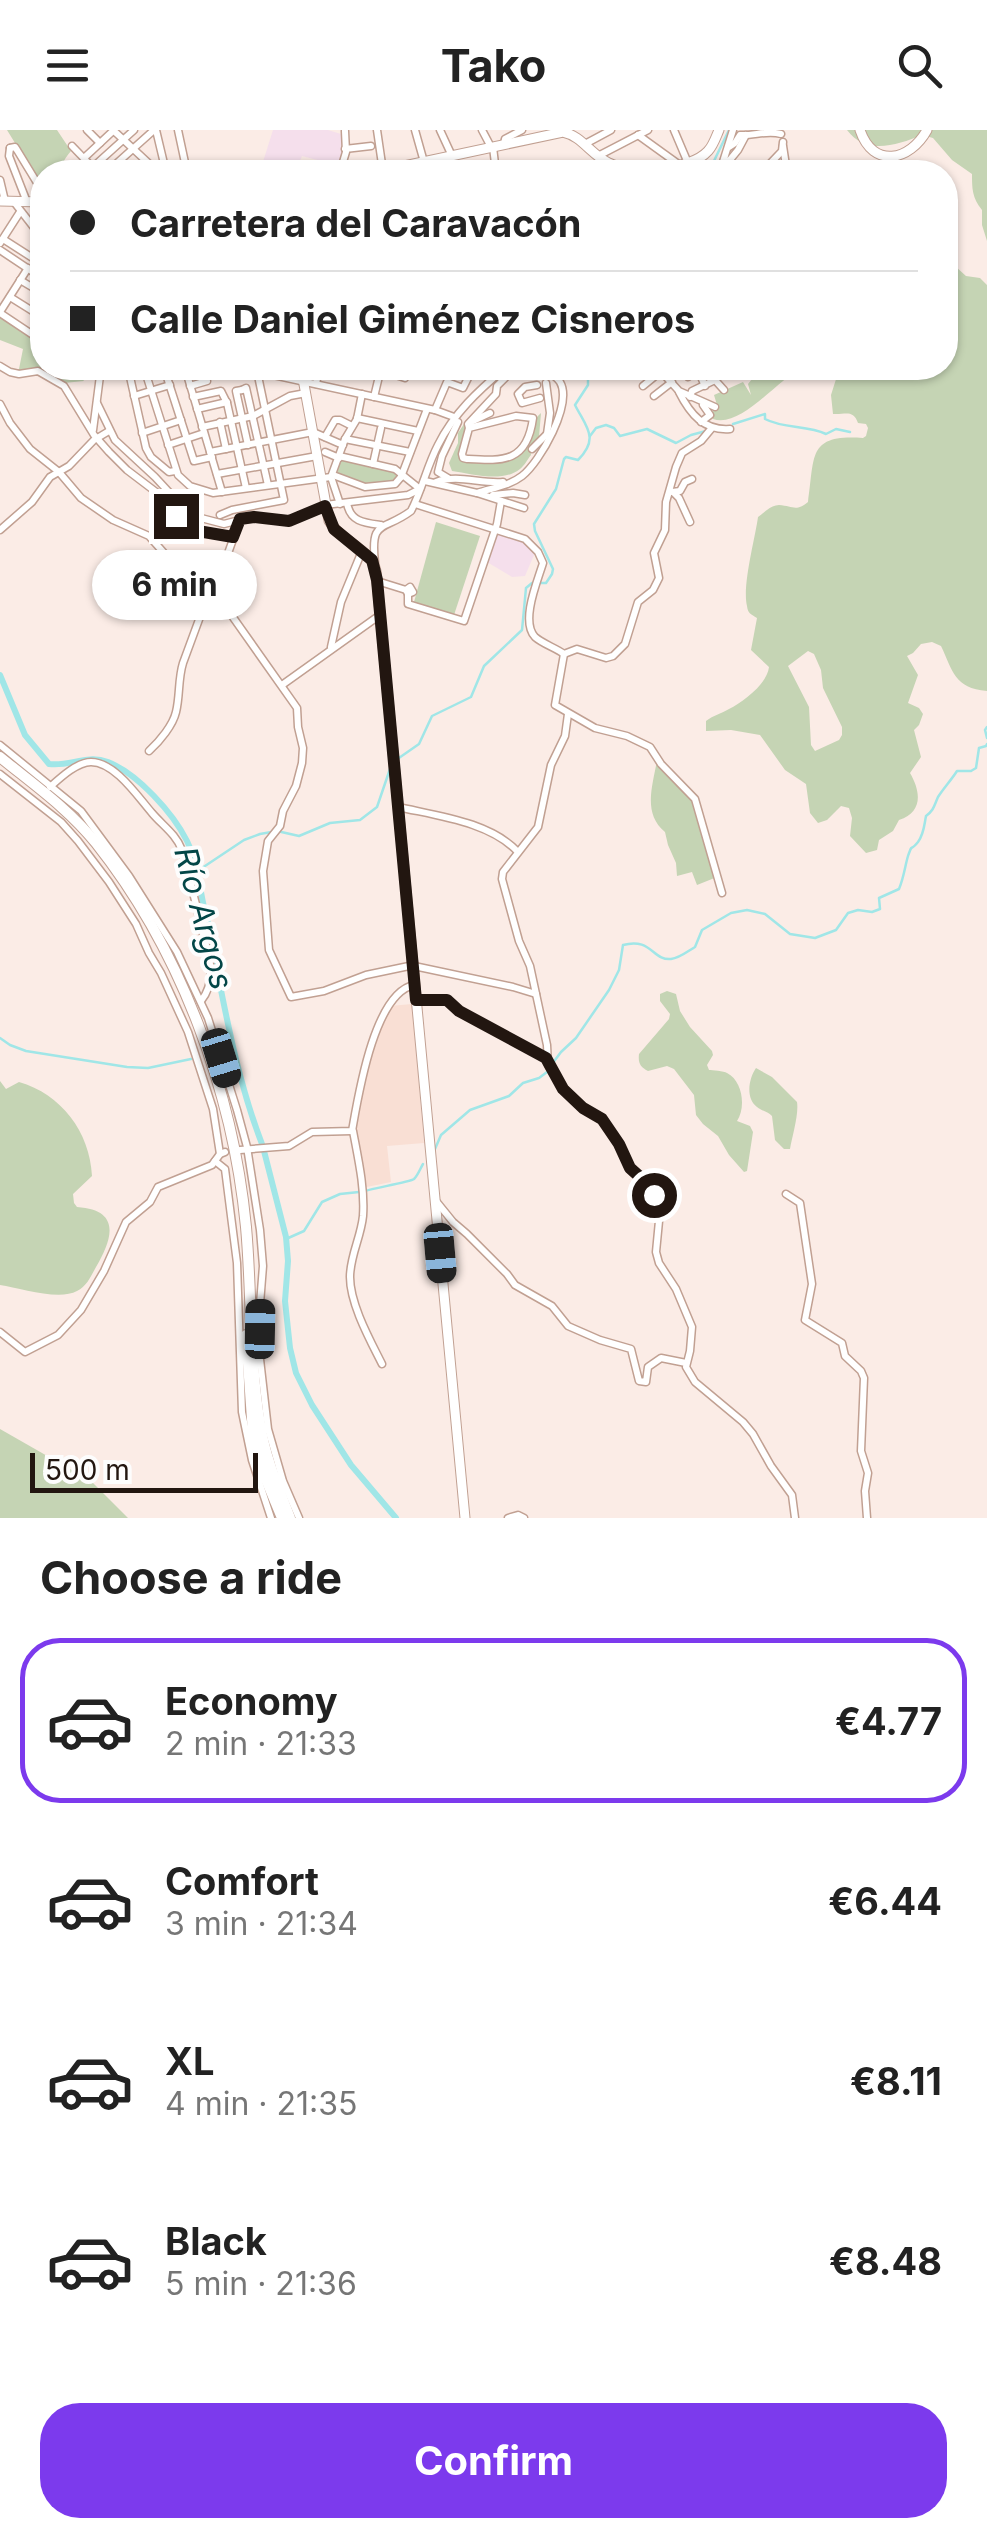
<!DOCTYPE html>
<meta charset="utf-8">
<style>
body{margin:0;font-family:Inter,sans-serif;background:#f2f2f2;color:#222;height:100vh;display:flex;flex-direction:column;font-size:38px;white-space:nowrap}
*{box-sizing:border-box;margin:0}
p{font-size:32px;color:#767676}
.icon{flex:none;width:55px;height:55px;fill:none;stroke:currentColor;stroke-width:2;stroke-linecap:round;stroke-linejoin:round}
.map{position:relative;height:1388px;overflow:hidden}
.details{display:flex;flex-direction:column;background:#fff;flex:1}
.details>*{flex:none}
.hud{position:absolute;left:30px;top:30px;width:928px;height:220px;border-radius:40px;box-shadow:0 2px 8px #0004;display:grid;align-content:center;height:220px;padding:0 40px;background:#fff}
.scale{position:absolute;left:30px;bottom:25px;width:228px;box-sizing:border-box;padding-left:10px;border:5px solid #221610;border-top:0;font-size:28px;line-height:35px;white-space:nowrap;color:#221610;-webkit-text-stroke:8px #fdfdfd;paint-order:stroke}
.end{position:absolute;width:45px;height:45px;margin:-22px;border:12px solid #221610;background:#fff;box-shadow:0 0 0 5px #fff}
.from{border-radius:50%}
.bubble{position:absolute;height:70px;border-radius:35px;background:#fff;box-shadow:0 2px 8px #0004;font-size:32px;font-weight:700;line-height:70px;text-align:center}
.car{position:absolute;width:30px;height:60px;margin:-30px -15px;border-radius:12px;box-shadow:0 0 8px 2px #0007;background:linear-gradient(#222 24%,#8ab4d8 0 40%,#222 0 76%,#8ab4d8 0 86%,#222 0)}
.hud b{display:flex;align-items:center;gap:35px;height:95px;font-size:38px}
.hud b+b{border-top:2px solid #e0e0e0}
.hud i{width:25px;height:25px;background:#222}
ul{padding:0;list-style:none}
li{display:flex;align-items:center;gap:30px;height:165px;margin:0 20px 15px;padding:0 20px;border:5px solid transparent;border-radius:40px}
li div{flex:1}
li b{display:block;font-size:38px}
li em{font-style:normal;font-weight:700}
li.current{border-color:#7c3aed}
li>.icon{width:90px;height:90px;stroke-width:1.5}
h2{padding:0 40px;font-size:45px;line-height:120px}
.action{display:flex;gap:20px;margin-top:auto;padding:20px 40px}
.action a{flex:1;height:115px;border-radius:40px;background:#7c3aed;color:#fff;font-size:40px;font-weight:700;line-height:115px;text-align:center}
header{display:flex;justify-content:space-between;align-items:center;height:130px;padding:0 40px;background:#fff;font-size:45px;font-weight:700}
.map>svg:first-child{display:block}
</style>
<header><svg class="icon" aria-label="menu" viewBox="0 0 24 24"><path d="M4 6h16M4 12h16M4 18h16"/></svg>Tako<svg class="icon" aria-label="search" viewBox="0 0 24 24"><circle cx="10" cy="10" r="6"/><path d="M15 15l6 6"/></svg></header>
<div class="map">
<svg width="987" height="1388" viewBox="0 0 987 1388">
<rect width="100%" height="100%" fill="#fbece6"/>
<path fill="#f9dfd4" d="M412,874L424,1013L387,1016L391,1052L362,1058L353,1000L370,915L390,876Z"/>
<g fill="#f5dfec">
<path d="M273,0H328L341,4L342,21L340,36L302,26L295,42H281L262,35Z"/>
<path d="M496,403L528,413L534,425L525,446L512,447L487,432Z"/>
</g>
<g fill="#c5d4b4" fill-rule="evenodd">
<path d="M7,0H57L71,21C59,34 65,42 42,42V49L39,52Z"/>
<path d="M847,0H987V111L982,95V80C972,68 972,58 972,44L952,30L933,8L922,5C897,15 866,26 847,0Z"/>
<path d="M945,127L966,146L980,148L987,155V561C954,558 953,541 941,516L932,512L921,514L913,523L907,526L918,545L908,573L919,578L923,584L919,595L914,600L921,627L910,643C921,662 923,682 899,690L893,701L879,710L877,720L866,723L850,706L852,688L849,678L841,676L827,690L818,693L810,683L806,654L785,640L760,605L731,600L706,601V591C714,585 720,584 729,579C744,571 767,554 769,537L751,520L757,488C751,484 748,484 747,476C742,456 755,409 758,387C765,382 771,375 779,375C793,376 796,382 808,372C815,326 807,304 863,308L866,306L868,298L866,294L858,293C853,279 845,285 833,284L831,265L837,246L836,238H945ZM808,521L814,524L821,540L823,558L842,597V605L839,610L815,621L811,615L809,577L788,536Z"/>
<path d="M0,186L42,213V238H81L83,239L80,245L84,251L64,253L41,242L13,241L19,239L23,219L0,210Z"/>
<path d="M756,238H803C778,248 741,299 713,289V280L717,275L714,265L743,252L751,265L748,254L760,239Z"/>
<path d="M541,283L539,307L530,317L531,325C527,330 525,335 520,339C503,353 472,344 452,341L449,333L458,313V303L464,294L466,295L461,327C488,330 510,339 524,310C529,300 533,290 541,283Z"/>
<path d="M344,329L396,341L399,346L398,351L366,356L337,343L341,330Z"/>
<path d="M436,392L480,406L454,485L414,472Z"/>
<path d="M657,630L691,664L717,747L697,755L692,742L677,746L676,733L668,715L665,702C642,683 653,655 657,630Z"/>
<path d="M667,861L676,864L680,881L690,897L712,921L713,925L707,935L709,940C712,940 724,941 727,943C743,951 746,978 737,991L750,996L753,1002L747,1041L744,1042L729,1025L718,1006L703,994L696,985L694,965L674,939L667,936L648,941C640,937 638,933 639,924L669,889L670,884L660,871V864Z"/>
<path d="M756,938L772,947L797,972C799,984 792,1007 790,1019H784L775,1010L772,986C768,982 762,981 757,977C745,968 749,948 756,938Z"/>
<path d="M0,951L6,959L19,952C61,964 90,1002 92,1046L73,1064L74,1073L77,1077C121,1080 113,1108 96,1137C91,1146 87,1156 77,1161C59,1171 20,1158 0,1155Z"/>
<path d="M0,1299L91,1351L128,1388H0Z"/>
</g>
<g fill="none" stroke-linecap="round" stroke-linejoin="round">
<g stroke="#a0e6e7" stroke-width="2.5">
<path d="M694,42L696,40L712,35L729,0"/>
<path d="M733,294L765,284V289C784,299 807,295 826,304L836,299L850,302"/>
<path d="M590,306L596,298L606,295L614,298L620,306L647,299L676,313L691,305L706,301"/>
<path d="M987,597L985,600L987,608"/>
<path d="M396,630L419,614L432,586L471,567L484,536L522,500L526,458L532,453H546L552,444L553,439L535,401L534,394L556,359L564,329L566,327L578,330C600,308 586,297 575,275L588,255V238"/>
<path d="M196,742L244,710L260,704L277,701L299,706L330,693L360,690L377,677L391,636"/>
<path d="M0,908L10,915L26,921L127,937L148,938L191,929"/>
<path d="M552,934L561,922L576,908L609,860L619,840L623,815C651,807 653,831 671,829C680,828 688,821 695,817L702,800L731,783L747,780L765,784L790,804L815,808L836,800L848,783L858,780L872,782L880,779L879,768L899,759C904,747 905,736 908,726C913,712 909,723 918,712C924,704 924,696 926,686C934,680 934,676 938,667C943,659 952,649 957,641H971L976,638L979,618L986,616L987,614"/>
<path d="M435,1019L441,1005L470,980L509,966L523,953L539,948L547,942"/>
<path d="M365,1061C374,1058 410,1052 414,1049C418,1045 420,1039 423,1034"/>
<path d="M286,1109L304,1101L322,1072L340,1064L359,1062"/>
</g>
<g stroke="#a0e6e7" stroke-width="6">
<path d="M0,545L25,605L49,634C70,637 86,624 108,632C138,644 173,683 187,711C199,736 200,767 208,793C213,810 215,827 218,845C229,901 241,960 262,1014"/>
<path d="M264,1021L286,1107L288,1131L285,1171L290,1218L296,1243L312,1275L351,1335L396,1388"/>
</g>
<defs>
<g id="minor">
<path d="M87,0L100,13"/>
<path d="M113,0L158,42"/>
<path d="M156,0L166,42"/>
<path d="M178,0L187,42"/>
<path d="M377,0L383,41"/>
<path d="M415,0L424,32"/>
<path d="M440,0L452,26"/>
<path d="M482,0L491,17"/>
<path d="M674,0L688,33"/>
<path d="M638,5L681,36"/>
<path d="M504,14L505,9L522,0"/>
<path d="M585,14L611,0"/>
<path d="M72,16L97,42"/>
<path d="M783,16L787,42"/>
<path d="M493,17L496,42"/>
<path d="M729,17L735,13L740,5C754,6 767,0 781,4"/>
<path d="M10,18L15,17L17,20L42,61"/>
<path d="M10,18L9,26L25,67"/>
<path d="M345,19L371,16"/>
<path d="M598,26L648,0"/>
<path d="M84,28L114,0"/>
<path d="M724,30L729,31L738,20L746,5"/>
<path d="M93,37L134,0"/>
<path d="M58,42L67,37L74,42"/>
<path d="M107,42L154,0"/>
<path d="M340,42L346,22L345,1"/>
<path d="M714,42L722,35L733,0"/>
<path d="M742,42L764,40L782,21L783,12"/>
<path d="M799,42L802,36L808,35L812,36L814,42"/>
<path d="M0,50L5,71"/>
<path d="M14,72L42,108"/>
<path d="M3,109L42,134"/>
<path d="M0,113L20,82"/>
<path d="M0,120L42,148"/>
<path d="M20,150L42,163"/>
<path d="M10,167L42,187"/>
<path d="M0,182L28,138"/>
<path d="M0,183L42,211"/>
<path d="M0,236L10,242L19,244L38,241L64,256L94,305L109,322L127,340L156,362L177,385L201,388L224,394L251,387L289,391L325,375L408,365L420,359"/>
<path d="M128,238L146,318L151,327L169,342L175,341"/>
<path d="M144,238L178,345L190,356L213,363L331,347L345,309L357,289L362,264"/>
<path d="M164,238L194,331L212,327"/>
<path d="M185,238L222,362"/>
<path d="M241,238L435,280L454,287"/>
<path d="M658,238L679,261L715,277"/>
<path d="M730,238H731"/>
<path d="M380,240L405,248"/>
<path d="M688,247L689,242L698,240"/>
<path d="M670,249L685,238"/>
<path d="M546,253L550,283L547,304"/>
<path d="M316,254L319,238"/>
<path d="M537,255L525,257L518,264L522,273L540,268"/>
<path d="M190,256L207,251"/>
<path d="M643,256L665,238"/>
<path d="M705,256L698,240L709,238"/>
<path d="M242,260L246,258L268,355"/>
<path d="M242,260L236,261L248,315"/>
<path d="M679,262C690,284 704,301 730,299"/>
<path d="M134,266L170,255"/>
<path d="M654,266L672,252"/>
<path d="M193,267L221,261L227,273L246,358"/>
<path d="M374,267L381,238"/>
<path d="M690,267L692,261L715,250L724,260"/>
<path d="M97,273L115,310L155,347L180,374L198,386"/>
<path d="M0,274L10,293L30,319L59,342L81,368L113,390L149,406L180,441L213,459L297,578L298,597L303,618L302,633L296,656L283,681L280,696L268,711L263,741L269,820L291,867L324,861L366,845L409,836"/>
<path d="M197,279L227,272"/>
<path d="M435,280L447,252L463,258L473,238"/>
<path d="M357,288L418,301"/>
<path d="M473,291L490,283"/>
<path d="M220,292L226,319"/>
<path d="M701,292L710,285L703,275"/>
<path d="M202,297L253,286L290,266L306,263"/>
<path d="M469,298L516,286L533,288C527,333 503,331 467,329L463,328L462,324L469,298L468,294L496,264L497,256L513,240L511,238"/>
<path d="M93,300L101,238"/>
<path d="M142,303L181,290"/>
<path d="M325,307L335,290H340L352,296"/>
<path d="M345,309L410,322"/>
<path d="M168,315L204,303"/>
<path d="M532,319L547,304"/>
<path d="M210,322L313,302L343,315"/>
<path d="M325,322L339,328"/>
<path d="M339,326L395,339L420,359"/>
<path d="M373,334L381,298"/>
<path d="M217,344L317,326"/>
<path d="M333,345L365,357L395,354L401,347"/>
<path d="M331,347L340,374"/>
<path d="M401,347L427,279"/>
<path d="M448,348L438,342L442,326L458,292"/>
<path d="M425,351L477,363L524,378"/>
<path d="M436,352C458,344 480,354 503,352"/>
<path d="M672,362L680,361L685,352L692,349"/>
<path d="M477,363C492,358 509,356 522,346C540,332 573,274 560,252C556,245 547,242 541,238"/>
<path d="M674,363L679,368L690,392"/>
<path d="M493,365L513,363L525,365"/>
<path d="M347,373C350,392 365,393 381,395"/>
<path d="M415,374L525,409L538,422L543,433C538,450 520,491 535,507C543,514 556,518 564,524L577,519L606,528L613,526L625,514L638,472L653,460L659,448L654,423L665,400L666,372L676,337L682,323L701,311L711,299"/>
<path d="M220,385L232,380L284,370L257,241"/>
<path d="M176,386L191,400L233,407"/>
<path d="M0,400L32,372L50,347L69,336L94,310L109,301"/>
<path d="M375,433C370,388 383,402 411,381C422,360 427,336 438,315C454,283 478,261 505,238"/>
<path d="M377,451L406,460"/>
<path d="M410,457L413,462L408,464L406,460Z"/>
<path d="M408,464V474L464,491L497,394L501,371"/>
<path d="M331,517L341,472L362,421"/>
<path d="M564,524L555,575L595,598L627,606L650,617L661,634L695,669L722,763"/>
<path d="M282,555L380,485"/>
<path d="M568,584L565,606L551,635L538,697L503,742L502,749L519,811L530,836L547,915L548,935L563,959L583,978L601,989L619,1014L630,1039L653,1062L659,1091L656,1122L659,1133L676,1159L692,1197L690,1221L686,1237L695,1252L743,1292L753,1304L771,1336L792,1365L795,1388"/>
<path d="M0,615L81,681L129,746L177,822L208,888L237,980L247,1017L260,1100L263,1136L260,1174V1229L268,1299L283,1351L299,1388"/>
<path d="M149,621C160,611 173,595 176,582C180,566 178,549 183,533L211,457L227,426L240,390"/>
<path d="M0,644L61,692L78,711L109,752L136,794L149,823L161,843L188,902L213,979L220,1024"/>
<path d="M50,657C60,648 77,632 91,632C115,632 138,667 152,683C162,695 176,704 182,720C188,744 195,768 200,792C206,819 220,847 201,871"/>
<path d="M398,677C438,686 490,692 518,722"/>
<path d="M414,836L513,857L536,864"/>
<path d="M416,870H447L459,881L546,928"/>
<path d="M353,1001C358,1028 365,1058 363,1086C361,1107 350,1126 350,1147C350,1174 370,1210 382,1234"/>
<path d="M240,1020L289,1016L312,1002L352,1001C358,967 374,863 414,855"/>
<path d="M215,1031L225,1039L237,1133L242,1282L252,1330L271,1388"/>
<path d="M786,1064L800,1073L812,1154L805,1190L842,1213L845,1226L861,1241L864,1248L861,1321L868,1343L865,1361L867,1388"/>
<path d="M436,1071L453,1092L467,1104L507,1144L515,1155L552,1176L568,1196L600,1210L631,1219L639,1251L646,1252L648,1237L661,1228L686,1233"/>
<path d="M0,1202L25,1222L58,1205L81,1180L104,1141L126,1092L150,1072L158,1057L212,1035L220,1024L225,1022"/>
<path d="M508,1388L518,1385L524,1388"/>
</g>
<g id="major">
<path d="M860,0C873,39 910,31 927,0"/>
<path d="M376,42L563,2C582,6 591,25 609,33C631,44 690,41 708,21C713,16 716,7 719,0"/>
<path d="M0,71L42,72"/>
<path d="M301,238L329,391C341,411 371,419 376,441L465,1388"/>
</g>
<g id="highway">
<path d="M0,627C33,654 69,679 96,713C181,820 233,961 246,1097C252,1162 249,1229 260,1294C265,1327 278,1357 290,1388"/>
<path d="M246,1205L253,1303L263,1342L282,1388"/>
</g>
</defs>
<use href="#minor" stroke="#c1a092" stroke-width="9"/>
<use href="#major" stroke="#c1a092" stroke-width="11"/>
<use href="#highway" stroke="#c1a092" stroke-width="12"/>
<use href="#minor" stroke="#fff" stroke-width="6"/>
<use href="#major" stroke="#fff" stroke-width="9"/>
<use href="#highway" stroke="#fff" stroke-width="10"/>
</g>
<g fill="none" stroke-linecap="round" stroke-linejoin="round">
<path stroke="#221610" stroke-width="12" d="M176,386L192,400L233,407L240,389L254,387L289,391L325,376L334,399L372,430L377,450L416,870H447L459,881L546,928L563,959L583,978L602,989L619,1014L630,1038L650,1056L654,1065"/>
</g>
<g text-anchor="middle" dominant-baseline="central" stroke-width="8" stroke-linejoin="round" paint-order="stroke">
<g font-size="32" font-style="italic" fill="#024647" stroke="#fdfdfd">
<text transform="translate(204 788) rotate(75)">Río Argos</text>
</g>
</g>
</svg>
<div class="scale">500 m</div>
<i class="end from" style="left:654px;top:1065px"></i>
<i class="end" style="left:176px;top:386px"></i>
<div class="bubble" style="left:92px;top:420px;width:165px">6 min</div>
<i class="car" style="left:221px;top:928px;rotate:163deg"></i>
<i class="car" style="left:440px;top:1123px;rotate:175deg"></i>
<i class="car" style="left:260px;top:1199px;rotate:1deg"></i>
<div class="hud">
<b><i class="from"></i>Carretera del Caravacón</b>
<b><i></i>Calle Daniel Giménez Cisneros</b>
</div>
</div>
<section class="details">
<h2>Choose a ride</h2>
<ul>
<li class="current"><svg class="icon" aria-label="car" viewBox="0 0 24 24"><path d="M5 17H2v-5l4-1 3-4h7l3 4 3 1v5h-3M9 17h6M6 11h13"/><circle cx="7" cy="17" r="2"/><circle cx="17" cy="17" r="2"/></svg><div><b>Economy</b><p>2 min · 21:33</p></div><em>€4.77</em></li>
<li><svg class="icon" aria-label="car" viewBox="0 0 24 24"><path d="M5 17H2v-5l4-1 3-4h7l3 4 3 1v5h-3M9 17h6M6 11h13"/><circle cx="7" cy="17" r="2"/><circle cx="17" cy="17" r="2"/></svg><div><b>Comfort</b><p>3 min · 21:34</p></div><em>€6.44</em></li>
<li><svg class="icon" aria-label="car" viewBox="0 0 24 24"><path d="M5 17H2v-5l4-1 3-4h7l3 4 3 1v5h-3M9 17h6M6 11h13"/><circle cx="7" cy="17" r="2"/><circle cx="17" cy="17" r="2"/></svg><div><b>XL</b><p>4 min · 21:35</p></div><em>€8.11</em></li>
<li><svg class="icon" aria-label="car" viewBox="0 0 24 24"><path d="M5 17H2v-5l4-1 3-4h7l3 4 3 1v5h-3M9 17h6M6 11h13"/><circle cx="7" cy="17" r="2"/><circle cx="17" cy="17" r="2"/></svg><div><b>Black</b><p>5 min · 21:36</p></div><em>€8.48</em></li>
</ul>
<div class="action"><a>Confirm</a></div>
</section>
